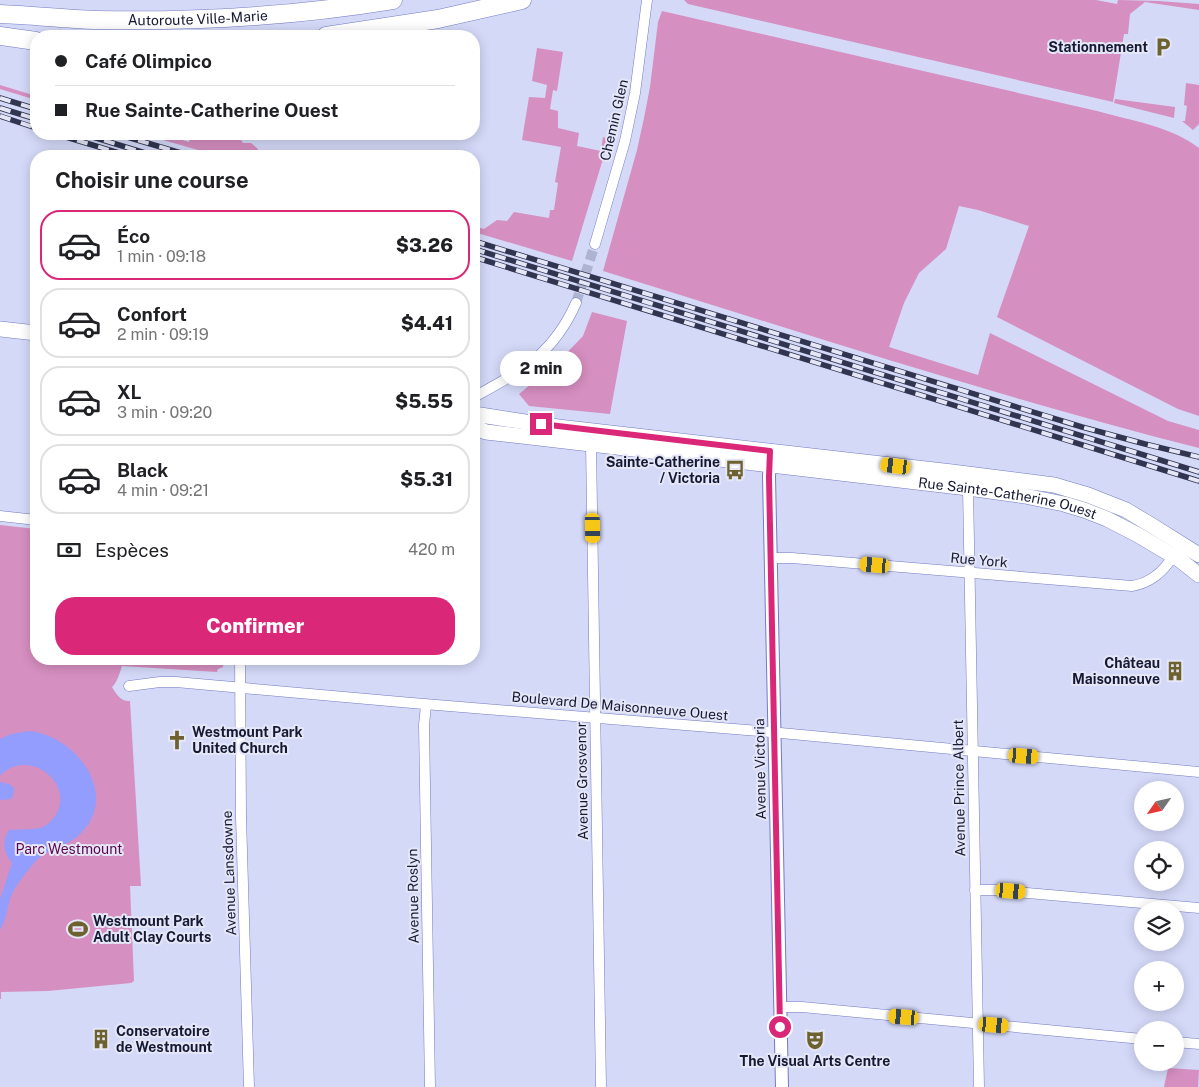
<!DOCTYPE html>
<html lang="fr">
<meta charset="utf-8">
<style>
body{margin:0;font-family:"Public Sans",sans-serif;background:#f6f6f6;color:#202124;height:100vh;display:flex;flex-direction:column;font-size:19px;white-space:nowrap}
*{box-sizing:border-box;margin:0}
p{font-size:16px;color:#757577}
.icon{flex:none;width:28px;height:28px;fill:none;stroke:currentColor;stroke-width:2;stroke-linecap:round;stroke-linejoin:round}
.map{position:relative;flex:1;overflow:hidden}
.details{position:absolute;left:30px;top:150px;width:450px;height:515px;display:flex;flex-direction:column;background:#fff;border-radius:20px;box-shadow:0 2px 12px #0003}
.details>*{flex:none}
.hud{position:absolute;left:30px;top:30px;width:450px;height:110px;border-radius:20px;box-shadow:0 2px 12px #0003;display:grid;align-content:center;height:110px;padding:0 25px;background:#fff}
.needle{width:32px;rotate:236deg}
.fabs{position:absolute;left:1134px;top:781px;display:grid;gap:10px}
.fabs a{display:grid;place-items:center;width:50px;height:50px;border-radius:50%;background:#fff;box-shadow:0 2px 12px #0003;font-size:25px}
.end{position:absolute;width:22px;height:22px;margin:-11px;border:6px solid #db2777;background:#fff;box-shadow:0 0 0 2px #fff}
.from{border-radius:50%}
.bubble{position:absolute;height:35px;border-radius:18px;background:#fff;box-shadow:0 2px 12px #0003;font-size:16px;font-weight:800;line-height:35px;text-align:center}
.car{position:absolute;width:15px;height:30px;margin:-15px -8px;border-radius:6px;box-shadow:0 0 4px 1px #0007;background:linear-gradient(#f5c518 24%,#345 0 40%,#f5c518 0 76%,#345 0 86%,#f5c518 0)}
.hud b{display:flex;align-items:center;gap:18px;height:48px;font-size:19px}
.hud b+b{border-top:1px solid #e0e0e0}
.hud i{width:12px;height:12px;background:#202124}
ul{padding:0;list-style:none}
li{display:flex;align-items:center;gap:15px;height:70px;margin:0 10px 8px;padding:0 15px;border:2px solid #e0e0e0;border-radius:20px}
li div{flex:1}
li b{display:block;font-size:19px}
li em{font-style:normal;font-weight:800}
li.active{border-color:#db2777}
li>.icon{width:45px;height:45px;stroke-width:1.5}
h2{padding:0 25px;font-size:22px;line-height:60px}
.pay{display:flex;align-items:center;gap:12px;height:55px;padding:0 25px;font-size:19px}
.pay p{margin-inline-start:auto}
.cta{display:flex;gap:10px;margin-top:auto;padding:10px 25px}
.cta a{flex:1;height:58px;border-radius:20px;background:#db2777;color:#fff;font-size:20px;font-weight:800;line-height:58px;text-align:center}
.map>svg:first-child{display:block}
</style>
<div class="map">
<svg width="1199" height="1087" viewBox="0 0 1199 1087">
<rect width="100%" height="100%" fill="#d4d9f8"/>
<g fill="#d68fc1">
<path d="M684,0H1096L1117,4L1118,0L1158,1L1199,4V10L1145,2L1130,14L1128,34H1124L1113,102L688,4Z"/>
<path d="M662,11L1097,111C1132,121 1170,126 1199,148V416L1178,409L997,317L1029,226L978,210L959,206L946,249L919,273L904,303L889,347L978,375L990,333L1168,421L1199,430V448C998,397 801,332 603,271L637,150L644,118L650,87L658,22Z"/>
<path d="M537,48L563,52L557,91L553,90L550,109L558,111V128L579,133L577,146L601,151L603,137L609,139L572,261L474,232V226L484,229L497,220L507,221L514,212L549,218L550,210H554L558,183L555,182L561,147L522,140L529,97L545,98L547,85L532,81Z"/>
<path d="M1186,83L1199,85V124L1193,130L1182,121H1185L1187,106L1184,105Z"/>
<path d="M0,85L36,96V100L0,89Z"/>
<path d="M1115,99L1175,107L1174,118L1114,103Z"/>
<path d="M142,134H162L189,142L190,139L241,140L243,143H251L258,149L257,156H219Z"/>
<path d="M592,312L627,321L610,414L529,406L519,394L558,362L583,336Z"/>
<path d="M0,525L36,529V659H224L223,667L218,669L217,672L122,666C120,672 117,683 112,687C116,694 121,702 130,701L141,886H130L134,981L131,983L48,991L1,992V999H0Z"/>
<path d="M1168,1068L1199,1070L1198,1087H1164Z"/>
</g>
<g fill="#939dfd">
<path d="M29,731C74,735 120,792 82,832C70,846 49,848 37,860C30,867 16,885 12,894C7,906 7,919 0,930V899L12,863C3,852 2,842 9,830C19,829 31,830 40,828C46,826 52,821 55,816C77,783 27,746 0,776V739L11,734Z"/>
<path d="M0,782L9,784L14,788L13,796L11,799L0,800Z"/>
</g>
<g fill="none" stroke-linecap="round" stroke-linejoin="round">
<path stroke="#aeb3d1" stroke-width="10" stroke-dasharray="10 5" stroke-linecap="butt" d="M576,303L595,244"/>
<defs>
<g id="minor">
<path d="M595,244L625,141L635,93L647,0"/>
<path d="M474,397C521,371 553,355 576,303"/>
<path d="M591,444L601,1087"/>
<path d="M968,488L979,1087"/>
<path d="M0,516L36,520"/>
<path d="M771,558H792L1132,586C1150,583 1164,571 1173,556"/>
<path d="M240,659L241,817L249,1087"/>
<path d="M129,686L160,682H176L412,703L759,731L1199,772"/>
<path d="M426,705L424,725L430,1087"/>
<path d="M975,890H994L1199,908"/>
<path d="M780,1007H802L1142,1039"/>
<path d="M1175,1042L1199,1044"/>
</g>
<path id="tertiary" d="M770,456L769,477L782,1087"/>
<g id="secondary">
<path d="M0,329L36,333"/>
<path d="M474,414L558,427L952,472L1054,485L1088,495L1126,510L1151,525L1199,555"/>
<path id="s1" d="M474,427L486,432L968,488L1025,496L1064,504L1084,510L1107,519L1138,535L1180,560L1199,575"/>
</g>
<g id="trunk">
<path id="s2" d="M0,14C32,15 63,19 95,20C195,22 295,16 393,0"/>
<path d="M0,36L36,41"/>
<path d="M326,36L438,19L522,0"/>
</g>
</defs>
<use href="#minor" stroke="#747bc1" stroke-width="11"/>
<use href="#tertiary" stroke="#747bc1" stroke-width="14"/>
<use href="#secondary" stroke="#747bc1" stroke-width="16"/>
<use href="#trunk" stroke="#747bc1" stroke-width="19"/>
<use href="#minor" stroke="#fff" stroke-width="10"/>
<use href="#tertiary" stroke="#fff" stroke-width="12"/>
<use href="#secondary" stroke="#fff" stroke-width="15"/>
<use href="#trunk" stroke="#fff" stroke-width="18"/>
<defs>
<g id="rail">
<path d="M0,98L36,109"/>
<path d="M0,108L36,119"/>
<path d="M0,116L36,128"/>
<path d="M56,134L129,156"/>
<path d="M83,134L155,156"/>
<path d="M117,134L191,156"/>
<path d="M474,241L1082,427L1145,444L1199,457"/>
<path d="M474,249L1199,472"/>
<path d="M474,257L1199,481"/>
</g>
</defs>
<use href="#rail" stroke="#313550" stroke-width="5.5"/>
<use href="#rail" stroke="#e5e7f7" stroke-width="4" stroke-dasharray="11" stroke-linecap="butt"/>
</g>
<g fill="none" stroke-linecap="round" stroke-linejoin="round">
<path stroke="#db2777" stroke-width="6" d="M541,424L770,451L769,477L780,1027"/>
</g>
<defs>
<symbol id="parking-bare" viewBox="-9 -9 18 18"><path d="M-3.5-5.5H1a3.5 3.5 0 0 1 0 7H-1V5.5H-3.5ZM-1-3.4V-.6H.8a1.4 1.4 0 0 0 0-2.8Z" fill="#6d622f" stroke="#e5e7f7" stroke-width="2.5" paint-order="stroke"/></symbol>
<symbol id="bus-bare" viewBox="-9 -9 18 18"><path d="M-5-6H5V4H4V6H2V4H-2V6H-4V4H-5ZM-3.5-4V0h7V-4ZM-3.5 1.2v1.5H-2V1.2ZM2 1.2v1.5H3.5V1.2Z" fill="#6d622f" stroke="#e5e7f7" stroke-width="2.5" paint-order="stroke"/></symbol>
<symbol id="building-bare" viewBox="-9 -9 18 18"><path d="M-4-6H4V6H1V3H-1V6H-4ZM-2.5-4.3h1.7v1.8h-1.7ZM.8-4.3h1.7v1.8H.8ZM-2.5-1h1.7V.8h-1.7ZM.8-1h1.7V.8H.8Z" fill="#6d622f" stroke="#e5e7f7" stroke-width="2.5" paint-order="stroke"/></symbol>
<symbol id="church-bare" viewBox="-9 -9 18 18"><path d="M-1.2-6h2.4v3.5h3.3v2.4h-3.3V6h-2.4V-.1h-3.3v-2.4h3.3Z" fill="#6d622f" stroke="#e5e7f7" stroke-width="2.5" paint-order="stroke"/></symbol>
<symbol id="stadium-bare" viewBox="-9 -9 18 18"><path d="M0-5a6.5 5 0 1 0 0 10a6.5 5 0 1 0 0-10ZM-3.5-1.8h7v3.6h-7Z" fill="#6d622f" stroke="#e5e7f7" stroke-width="2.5" paint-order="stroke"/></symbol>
<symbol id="theatre-bare" viewBox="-9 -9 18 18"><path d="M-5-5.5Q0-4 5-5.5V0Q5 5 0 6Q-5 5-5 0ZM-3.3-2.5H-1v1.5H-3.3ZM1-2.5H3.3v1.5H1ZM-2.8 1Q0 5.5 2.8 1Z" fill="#6d622f" stroke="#e5e7f7" stroke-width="2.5" paint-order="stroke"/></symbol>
</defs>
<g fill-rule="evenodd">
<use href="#parking-bare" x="1149" y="33" width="28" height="28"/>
<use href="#bus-bare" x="721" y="456" width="28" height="28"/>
<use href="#building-bare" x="1161" y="657" width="28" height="28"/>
<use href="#church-bare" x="163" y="726" width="28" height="28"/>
<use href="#stadium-bare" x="64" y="915" width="28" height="28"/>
<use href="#building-bare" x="87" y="1025" width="28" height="28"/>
<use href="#theatre-bare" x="801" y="1026" width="28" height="28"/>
</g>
<g text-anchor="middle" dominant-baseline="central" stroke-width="4" stroke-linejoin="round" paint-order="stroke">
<g font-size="14" fill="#161934" stroke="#e5e7f7">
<text stroke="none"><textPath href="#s2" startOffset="198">Autoroute Ville-Marie</textPath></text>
<text transform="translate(614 120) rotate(-77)">Chemin Glen</text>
<text stroke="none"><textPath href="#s1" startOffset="539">Rue Sainte-Catherine Ouest</textPath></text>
<text transform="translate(979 560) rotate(5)">Rue York</text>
<text transform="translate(620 706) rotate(5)">Boulevard De Maisonneuve Ouest</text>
<text transform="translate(760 769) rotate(-91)">Avenue Victoria</text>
<text transform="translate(582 781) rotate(-91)">Avenue Grosvenor</text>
<text transform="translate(959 788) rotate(-91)">Avenue Prince Albert</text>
<text transform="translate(229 873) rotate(-92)">Avenue Lansdowne</text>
<text transform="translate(413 896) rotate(-91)">Avenue Roslyn</text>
</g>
<g font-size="14" font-weight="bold" fill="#161934" stroke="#e5e7f7" text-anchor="end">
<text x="1148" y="47">Stationnement</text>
<text x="720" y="462">Sainte-Catherine<tspan x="720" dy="16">/ Victoria</tspan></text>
<text x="1160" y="663">Château<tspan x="1160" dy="16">Maisonneuve</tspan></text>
<text x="192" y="732" text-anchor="start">Westmount Park<tspan x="192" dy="16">United Church</tspan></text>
<text x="93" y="921" text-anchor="start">Westmount Park<tspan x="93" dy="16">Adult Clay Courts</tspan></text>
<text x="116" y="1031" text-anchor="start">Conservatoire<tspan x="116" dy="16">de Westmount</tspan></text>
<text x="815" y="1061" text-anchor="middle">The Visual Arts Centre</text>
</g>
<g font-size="14" fill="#5c064c" stroke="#e5e7f7">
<text x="69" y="849">Parc Westmount</text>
</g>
</g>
</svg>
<div class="fabs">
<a><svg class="needle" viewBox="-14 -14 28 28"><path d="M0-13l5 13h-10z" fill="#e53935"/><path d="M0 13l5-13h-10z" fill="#757577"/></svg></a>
<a><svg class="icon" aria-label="locate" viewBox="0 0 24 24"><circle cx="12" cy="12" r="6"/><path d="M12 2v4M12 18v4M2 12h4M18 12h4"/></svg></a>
<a><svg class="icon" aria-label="layers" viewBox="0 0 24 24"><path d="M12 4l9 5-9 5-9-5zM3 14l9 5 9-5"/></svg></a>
<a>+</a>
<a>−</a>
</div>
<i class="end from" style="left:780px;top:1027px"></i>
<i class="end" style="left:541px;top:424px"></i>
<div class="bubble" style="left:500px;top:351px;width:82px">2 min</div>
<i class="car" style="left:896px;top:466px;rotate:277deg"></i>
<i class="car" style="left:593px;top:528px;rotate:179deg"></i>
<i class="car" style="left:875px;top:565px;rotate:275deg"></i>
<i class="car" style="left:1024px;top:756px;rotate:94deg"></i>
<i class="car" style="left:1011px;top:891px;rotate:95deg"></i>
<i class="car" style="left:904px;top:1017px;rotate:275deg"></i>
<i class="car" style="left:994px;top:1025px;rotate:95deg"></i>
<div class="hud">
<b><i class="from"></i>Café Olimpico</b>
<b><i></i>Rue Sainte-Catherine Ouest</b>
</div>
<section class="details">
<h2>Choisir une course</h2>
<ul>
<li class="active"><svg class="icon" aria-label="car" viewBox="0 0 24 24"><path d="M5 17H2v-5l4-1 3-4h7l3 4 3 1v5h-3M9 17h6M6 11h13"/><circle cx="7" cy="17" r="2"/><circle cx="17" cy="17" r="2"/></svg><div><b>Éco</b><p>1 min · 09:18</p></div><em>$3.26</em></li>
<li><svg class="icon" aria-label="car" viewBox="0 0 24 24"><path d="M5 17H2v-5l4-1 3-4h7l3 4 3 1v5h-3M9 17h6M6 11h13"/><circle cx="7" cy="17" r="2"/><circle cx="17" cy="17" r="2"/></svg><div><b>Confort</b><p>2 min · 09:19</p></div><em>$4.41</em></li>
<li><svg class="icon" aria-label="car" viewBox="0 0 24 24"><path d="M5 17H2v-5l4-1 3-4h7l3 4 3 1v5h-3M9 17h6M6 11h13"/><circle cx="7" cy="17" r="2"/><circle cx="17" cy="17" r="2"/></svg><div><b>XL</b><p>3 min · 09:20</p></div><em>$5.55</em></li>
<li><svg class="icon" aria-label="car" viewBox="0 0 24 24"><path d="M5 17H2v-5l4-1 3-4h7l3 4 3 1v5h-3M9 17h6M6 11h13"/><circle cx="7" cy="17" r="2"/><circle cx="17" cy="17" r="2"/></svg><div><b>Black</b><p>4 min · 09:21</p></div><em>$5.31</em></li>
</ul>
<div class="pay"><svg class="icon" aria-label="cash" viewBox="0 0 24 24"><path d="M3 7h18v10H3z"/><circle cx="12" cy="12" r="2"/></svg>Espèces<p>420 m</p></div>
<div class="cta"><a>Confirmer</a></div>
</section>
</div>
